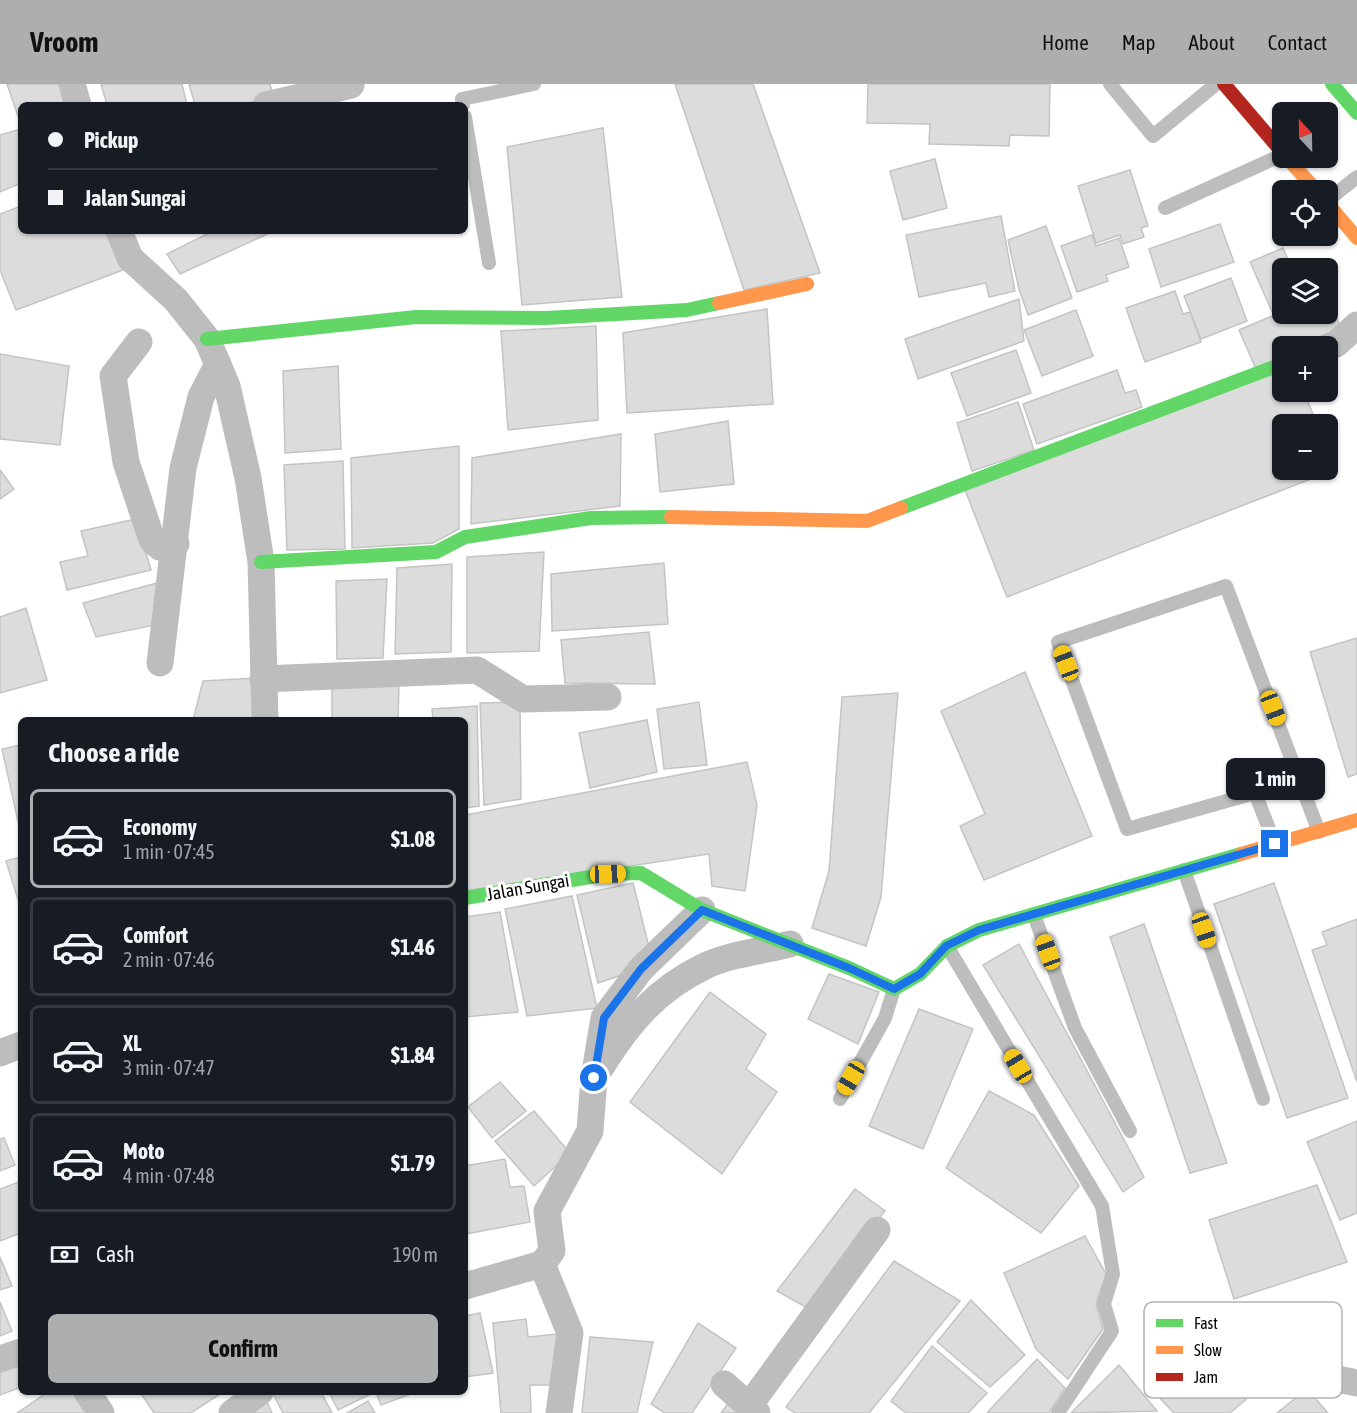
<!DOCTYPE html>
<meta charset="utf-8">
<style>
body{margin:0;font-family:"Asap Condensed",sans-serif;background:#20242c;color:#f1f3f6;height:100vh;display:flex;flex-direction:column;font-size:22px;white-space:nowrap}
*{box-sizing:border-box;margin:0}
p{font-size:20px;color:#9ea1a6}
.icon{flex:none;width:33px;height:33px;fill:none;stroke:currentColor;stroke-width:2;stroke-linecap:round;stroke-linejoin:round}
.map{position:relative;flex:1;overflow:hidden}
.drawer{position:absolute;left:18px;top:633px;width:450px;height:678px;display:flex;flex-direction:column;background:#171b24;border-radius:9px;box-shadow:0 2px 4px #0004}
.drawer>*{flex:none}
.top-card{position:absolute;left:18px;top:18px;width:450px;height:132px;border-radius:9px;box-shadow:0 2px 4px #0004;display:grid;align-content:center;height:132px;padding:0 30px;background:#171b24}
.needle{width:39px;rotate:338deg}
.tools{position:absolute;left:1272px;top:18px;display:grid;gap:12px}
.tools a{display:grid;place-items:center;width:66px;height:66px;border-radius:9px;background:#171b24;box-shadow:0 2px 4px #0004;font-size:30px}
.end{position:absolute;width:27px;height:27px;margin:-14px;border:8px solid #1a73e8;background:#fff;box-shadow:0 0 0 3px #fff}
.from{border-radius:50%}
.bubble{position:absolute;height:42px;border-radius:9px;background:#171b24;box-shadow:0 2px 4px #0004;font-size:20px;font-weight:700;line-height:42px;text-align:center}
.car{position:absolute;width:18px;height:36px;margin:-18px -9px;border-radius:8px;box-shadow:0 0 4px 2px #0007;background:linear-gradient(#f5c518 24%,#345 0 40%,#f5c518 0 76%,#345 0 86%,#f5c518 0)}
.top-card b{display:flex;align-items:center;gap:21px;height:57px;font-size:22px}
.top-card b+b{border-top:2px solid #363941}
.top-card i{width:15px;height:15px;background:#f1f3f6}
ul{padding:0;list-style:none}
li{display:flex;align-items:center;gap:18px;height:99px;margin:0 12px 9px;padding:0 18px;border:3px solid #363941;border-radius:9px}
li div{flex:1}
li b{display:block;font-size:22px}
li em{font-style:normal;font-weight:700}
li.current{border-color:#adaeaf}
li>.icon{width:54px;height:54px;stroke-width:1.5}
h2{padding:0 30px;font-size:27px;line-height:72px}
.pay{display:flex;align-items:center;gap:15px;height:66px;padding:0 30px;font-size:22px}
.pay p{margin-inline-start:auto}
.action{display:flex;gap:12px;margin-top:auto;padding:12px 30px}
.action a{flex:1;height:69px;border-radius:9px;background:#adaeaf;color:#111;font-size:24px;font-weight:700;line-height:69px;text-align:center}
header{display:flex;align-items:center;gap:36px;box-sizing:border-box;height:84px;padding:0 30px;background:#adaeaf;color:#111}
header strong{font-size:28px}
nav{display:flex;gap:33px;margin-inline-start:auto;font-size:21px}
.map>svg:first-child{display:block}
</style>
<header>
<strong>Vroom</strong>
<nav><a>Home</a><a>Map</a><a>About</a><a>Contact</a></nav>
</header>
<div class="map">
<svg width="1357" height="1329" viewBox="0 0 1357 1329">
<rect width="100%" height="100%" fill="#fff"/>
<g fill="#dcdcdc" stroke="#c4c4c4" stroke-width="1.5">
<path d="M7,0H63L70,16L55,21H21V31L18,32Z"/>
<path d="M101,0H182L187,21H107Z"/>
<path d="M189,0H270L273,11L244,21H195Z"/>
<path d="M675,0H753L820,189L744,206Z"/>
<path d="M868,0H1050L1049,52L1010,51L1009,62L929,60L930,40L867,39Z"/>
<path d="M603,44L622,213L522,221L507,63Z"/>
<path d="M21,45V99L0,108V51Z"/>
<path d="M935,75L947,124L903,136L890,87Z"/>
<path d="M1130,86L1148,142L1141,144L1144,153L1123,160L1120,151L1096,159L1078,102Z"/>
<path d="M21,122V147H106L123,186L16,226L0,186V130Z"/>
<path d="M1001,132L1015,207L989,213L986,199L919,213L906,151Z"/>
<path d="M1220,140L1234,178L1161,203L1149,165Z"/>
<path d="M1046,142L1072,214L1028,231L1019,205L1008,156Z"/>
<path d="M213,147H274L180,190L167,170Z"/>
<path d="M1092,151L1096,162L1119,154L1129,183L1106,191L1108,197L1077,208L1061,162Z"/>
<path d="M1283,164L1292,184H1282V225L1273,230L1250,178Z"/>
<path d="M1231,194L1247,237L1201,255L1184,212Z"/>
<path d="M1175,207L1183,230L1190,228L1201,258L1145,278L1126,224Z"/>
<path d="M1328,213L1342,247L1306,262H1282V273L1256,285L1239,246L1282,228L1328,230Z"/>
<path d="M1019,215L1024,257L918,295L905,255Z"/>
<path d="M767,225L773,320L627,329L623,249Z"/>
<path d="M1076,226L1093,272L1042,292L1024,246Z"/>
<path d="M596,242L598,336L508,346L501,247Z"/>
<path d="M1016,266L1031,309L967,332L951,289Z"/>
<path d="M0,270L69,282L60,361L0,355Z"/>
<path d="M338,282L341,365L285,369L283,287Z"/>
<path d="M1282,283V308H1304L1317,340H1282V386H1328V368L1334,386L1007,513L965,406Z"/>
<path d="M1117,286L1125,309L1136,306L1142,323L1037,360L1023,320Z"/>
<path d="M1018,318L1034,366L972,387L957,339Z"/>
<path d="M728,337L734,400L660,408L655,350Z"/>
<path d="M621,350L620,422L471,440L472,374Z"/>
<path d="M459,362V445L433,459L352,464L351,374Z"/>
<path d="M343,377L345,465L287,466L284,381Z"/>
<path d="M0,386L14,405L0,415Z"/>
<path d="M136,435L151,486L67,506L60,478L88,472L81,447Z"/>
<path d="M544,468L539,567L467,569V473Z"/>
<path d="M664,479L668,540L552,547L551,490Z"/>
<path d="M452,480L451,568L395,570L397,484Z"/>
<path d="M387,495L383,574L337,575L336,497Z"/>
<path d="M157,499L160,540L96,553L83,519Z"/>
<path d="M26,524L47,596L0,609V533Z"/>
<path d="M649,548L655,600L565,599L561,556Z"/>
<path d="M1357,554V690L1348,693L1310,568Z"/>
<path d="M1025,588L1092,752L984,796L960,742L985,730L941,627Z"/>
<path d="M255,594L257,636H193L203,597Z"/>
<path d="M399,601L398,636H332V604Z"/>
<path d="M898,609L881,813L866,862L812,844L829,787L842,613Z"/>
<path d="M520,618L521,715L484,721L480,619Z"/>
<path d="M699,618L707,681L664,685L657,625Z"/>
<path d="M477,622L479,722L465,724V636H433L432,625Z"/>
<path d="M647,636L657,688L590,704L579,649Z"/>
<path d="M21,661V751L2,665Z"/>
<path d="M747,678L757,721L745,807L712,802L709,770L465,807V731Z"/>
<path d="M21,773V825L6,777Z"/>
<path d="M633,799L650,867L633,887L598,899L577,811Z"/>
<path d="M1274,799L1348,1014L1287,1034L1214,820Z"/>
<path d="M572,812L597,924L527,932L505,825Z"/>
<path d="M500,828L518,928L465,933V833Z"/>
<path d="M1357,835V998L1312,866L1327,861L1322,848Z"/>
<path d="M1144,840L1227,1079L1190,1089L1110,853Z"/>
<path d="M1019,860L1144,1093L1123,1108L983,881Z"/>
<path d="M829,890L879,908L858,960L808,935Z"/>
<path d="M710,908L766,950L746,985L777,1008L722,1090L630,1018Z"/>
<path d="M919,925L973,945L923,1065L869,1042Z"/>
<path d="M500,998L526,1027L492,1054L468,1023Z"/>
<path d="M989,1007L1034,1031L1079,1102L1041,1149L946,1084Z"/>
<path d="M534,1027L570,1069L534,1102L495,1057Z"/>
<path d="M1357,1037V1129L1340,1136L1307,1058Z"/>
<path d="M4,1054L15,1081L0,1087V1055Z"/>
<path d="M505,1075L510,1103L524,1102L530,1138L465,1150V1082Z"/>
<path d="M21,1097V1149L0,1157V1105Z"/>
<path d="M1317,1101L1347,1178L1234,1215L1209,1136Z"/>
<path d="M855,1105L885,1127L809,1225L777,1207Z"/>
<path d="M1085,1152L1106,1190L1096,1220L1103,1245L1068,1295L1036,1265L1004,1189Z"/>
<path d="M0,1173L12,1202L0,1206Z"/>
<path d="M894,1177L960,1217L869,1329H795L786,1323Z"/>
<path d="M971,1216L1025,1271L990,1303L937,1258Z"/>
<path d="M0,1218L12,1247L0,1252Z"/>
<path d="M480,1229L493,1289L465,1293V1232Z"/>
<path d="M526,1235L528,1253L558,1250L555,1301H530L531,1329H501L493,1239Z"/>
<path d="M698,1239L736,1264L692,1329H665L651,1320Z"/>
<path d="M590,1253L653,1258L637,1329H582Z"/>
<path d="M932,1262L987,1309L968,1329H906L891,1317Z"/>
<path d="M1207,1262L1250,1312L1230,1329H1174L1152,1306Z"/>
<path d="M21,1272V1303L0,1311V1281Z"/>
<path d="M1037,1275L1065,1304L1049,1329H987Z"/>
<path d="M1119,1281L1157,1327L1071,1329Z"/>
<path d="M1307,1305L1328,1329H1277Z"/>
<path d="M48,1308H78L92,1329H17Z"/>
<path d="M140,1308H223L191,1329H154Z"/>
<path d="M272,1308H321L332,1329H283Z"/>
<path d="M329,1308H367L369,1311L338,1326Z"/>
<path d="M376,1308H416L381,1321Z"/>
<path d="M266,1316L272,1329H240Z"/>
<path d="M368,1317L375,1329H347Z"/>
<path d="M729,1318L743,1329H721Z"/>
</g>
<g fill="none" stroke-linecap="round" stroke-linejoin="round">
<g stroke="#bdbdbd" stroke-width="14">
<path d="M1110,0L1153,52L1216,0"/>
<path d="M463,21L462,15L534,0"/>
<path d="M465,33L489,179"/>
<path d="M1328,116L1357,93"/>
<path d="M1165,124L1282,71"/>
<path d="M1275,760L1255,709L1127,745L1058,558L1226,502L1319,748"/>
<path d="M1184,786L1263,1015"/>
<path d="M1034,831L1075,944L1130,1047"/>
<path d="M947,862L1102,1122L1113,1190L1104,1220L1112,1247L1058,1329"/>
<path d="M840,1015L885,934L894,905"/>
</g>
<g stroke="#bdbdbd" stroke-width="27">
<path d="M72,0L78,21"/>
<path d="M266,21L351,1"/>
<path d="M119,147L130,174L176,216L207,255L227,302L248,394L261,478L265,636"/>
<path d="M139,258L113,292L126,378L152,456L160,463L176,460"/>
<path d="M1328,263L1336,260L1357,241"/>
<path d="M160,579L183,384L201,313L218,280"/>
<path d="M263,595L477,586L523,615L608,613"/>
<path d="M0,969L21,961"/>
<path d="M601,983C629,938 657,905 705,882C730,870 763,867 790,860"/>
<path d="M465,1202L542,1180"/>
<path d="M0,1275L21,1268"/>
<path d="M1258,1278L1357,1299"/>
<path d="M724,1300L757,1329"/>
<path d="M87,1308L101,1329"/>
<path d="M749,1322L877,1146"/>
<path d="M232,1329L260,1308"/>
<path d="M559,1329L570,1249L542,1180L552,1167L547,1127L590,1047L594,994L604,934L641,885L702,826"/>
</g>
<g stroke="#63d668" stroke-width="14">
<path d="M1332,0L1357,29"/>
<path d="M207,255L416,233L546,234L687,226L719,219"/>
<path d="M901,424L1282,280"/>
<path d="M261,478L436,468L465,453L591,434L671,433"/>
<path d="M465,814L608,790L641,789L702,826L849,884L894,905L920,890L947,862L979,846L1241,770"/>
</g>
<g stroke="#ff974d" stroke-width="14">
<path d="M1287,74L1316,106"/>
<path d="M1328,120L1357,154"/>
<path d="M719,219L807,200"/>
<path d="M671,433L867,437L901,424"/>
<path d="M1241,770L1357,736"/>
</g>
<path stroke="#b3261e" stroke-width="14" d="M1224,0L1282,68"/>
</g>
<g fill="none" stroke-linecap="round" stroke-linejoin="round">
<path stroke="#1a73e8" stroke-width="8" d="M594,994L604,934L641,885L702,826L849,884L894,905L920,890L946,862L979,846L1275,760"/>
</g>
<g text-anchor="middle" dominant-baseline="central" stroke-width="6" stroke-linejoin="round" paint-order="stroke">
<g font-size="18" fill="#000" stroke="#fff">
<text transform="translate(528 803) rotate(-10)">Jalan Sungai</text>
</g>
</g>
<rect x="1144" y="1218" width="198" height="96" rx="9" fill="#fff" stroke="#b2b2b2" stroke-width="1.5"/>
<rect x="1156" y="1235" width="27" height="8" fill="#63d668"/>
<rect x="1156" y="1262" width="27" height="8" fill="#ff974d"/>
<rect x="1156" y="1289" width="27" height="8" fill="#b3261e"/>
<g font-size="16" fill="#000">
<text x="1194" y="1245">Fast</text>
<text x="1194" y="1272">Slow</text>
<text x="1194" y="1299">Jam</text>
</g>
</svg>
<div class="tools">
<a><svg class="needle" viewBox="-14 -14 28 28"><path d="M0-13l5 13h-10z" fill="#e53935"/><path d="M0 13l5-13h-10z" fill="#9ea1a6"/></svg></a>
<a><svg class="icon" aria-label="locate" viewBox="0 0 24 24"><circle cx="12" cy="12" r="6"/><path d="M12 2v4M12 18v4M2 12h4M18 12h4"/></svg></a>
<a><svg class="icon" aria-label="layers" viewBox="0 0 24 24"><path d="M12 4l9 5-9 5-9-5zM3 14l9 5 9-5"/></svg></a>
<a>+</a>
<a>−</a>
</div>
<i class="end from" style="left:594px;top:994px"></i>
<i class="end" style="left:1275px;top:760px"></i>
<div class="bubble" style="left:1226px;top:674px;width:99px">1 min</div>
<i class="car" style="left:1066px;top:579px;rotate:339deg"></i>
<i class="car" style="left:1273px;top:624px;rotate:159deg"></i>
<i class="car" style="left:608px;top:790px;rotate:88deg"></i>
<i class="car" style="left:1204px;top:846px;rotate:161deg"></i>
<i class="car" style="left:1048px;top:868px;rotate:340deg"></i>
<i class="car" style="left:1018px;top:982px;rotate:329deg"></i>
<i class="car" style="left:851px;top:994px;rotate:210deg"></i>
<div class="top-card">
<b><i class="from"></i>Pickup</b>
<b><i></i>Jalan Sungai</b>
</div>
<section class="drawer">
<h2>Choose a ride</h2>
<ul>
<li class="current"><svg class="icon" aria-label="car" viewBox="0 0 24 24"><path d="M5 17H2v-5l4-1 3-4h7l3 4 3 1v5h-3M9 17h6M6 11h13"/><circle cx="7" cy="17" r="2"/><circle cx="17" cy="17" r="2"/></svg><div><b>Economy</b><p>1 min · 07:45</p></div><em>$1.08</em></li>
<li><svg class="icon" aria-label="car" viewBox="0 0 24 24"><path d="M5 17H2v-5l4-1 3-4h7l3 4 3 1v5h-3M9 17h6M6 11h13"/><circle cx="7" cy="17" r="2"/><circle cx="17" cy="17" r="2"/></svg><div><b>Comfort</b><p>2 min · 07:46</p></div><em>$1.46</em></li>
<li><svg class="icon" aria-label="car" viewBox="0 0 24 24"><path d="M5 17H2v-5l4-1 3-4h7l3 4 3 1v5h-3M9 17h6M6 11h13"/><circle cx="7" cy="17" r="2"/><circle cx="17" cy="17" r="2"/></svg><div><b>XL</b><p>3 min · 07:47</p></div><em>$1.84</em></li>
<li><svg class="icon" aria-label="car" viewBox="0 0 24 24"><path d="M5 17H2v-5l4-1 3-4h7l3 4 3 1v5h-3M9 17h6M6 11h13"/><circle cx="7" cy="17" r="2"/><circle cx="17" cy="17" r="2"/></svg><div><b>Moto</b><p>4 min · 07:48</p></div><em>$1.79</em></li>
</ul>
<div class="pay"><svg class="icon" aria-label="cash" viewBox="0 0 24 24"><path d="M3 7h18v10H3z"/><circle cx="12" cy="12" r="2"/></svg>Cash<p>190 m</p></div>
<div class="action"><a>Confirm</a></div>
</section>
</div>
